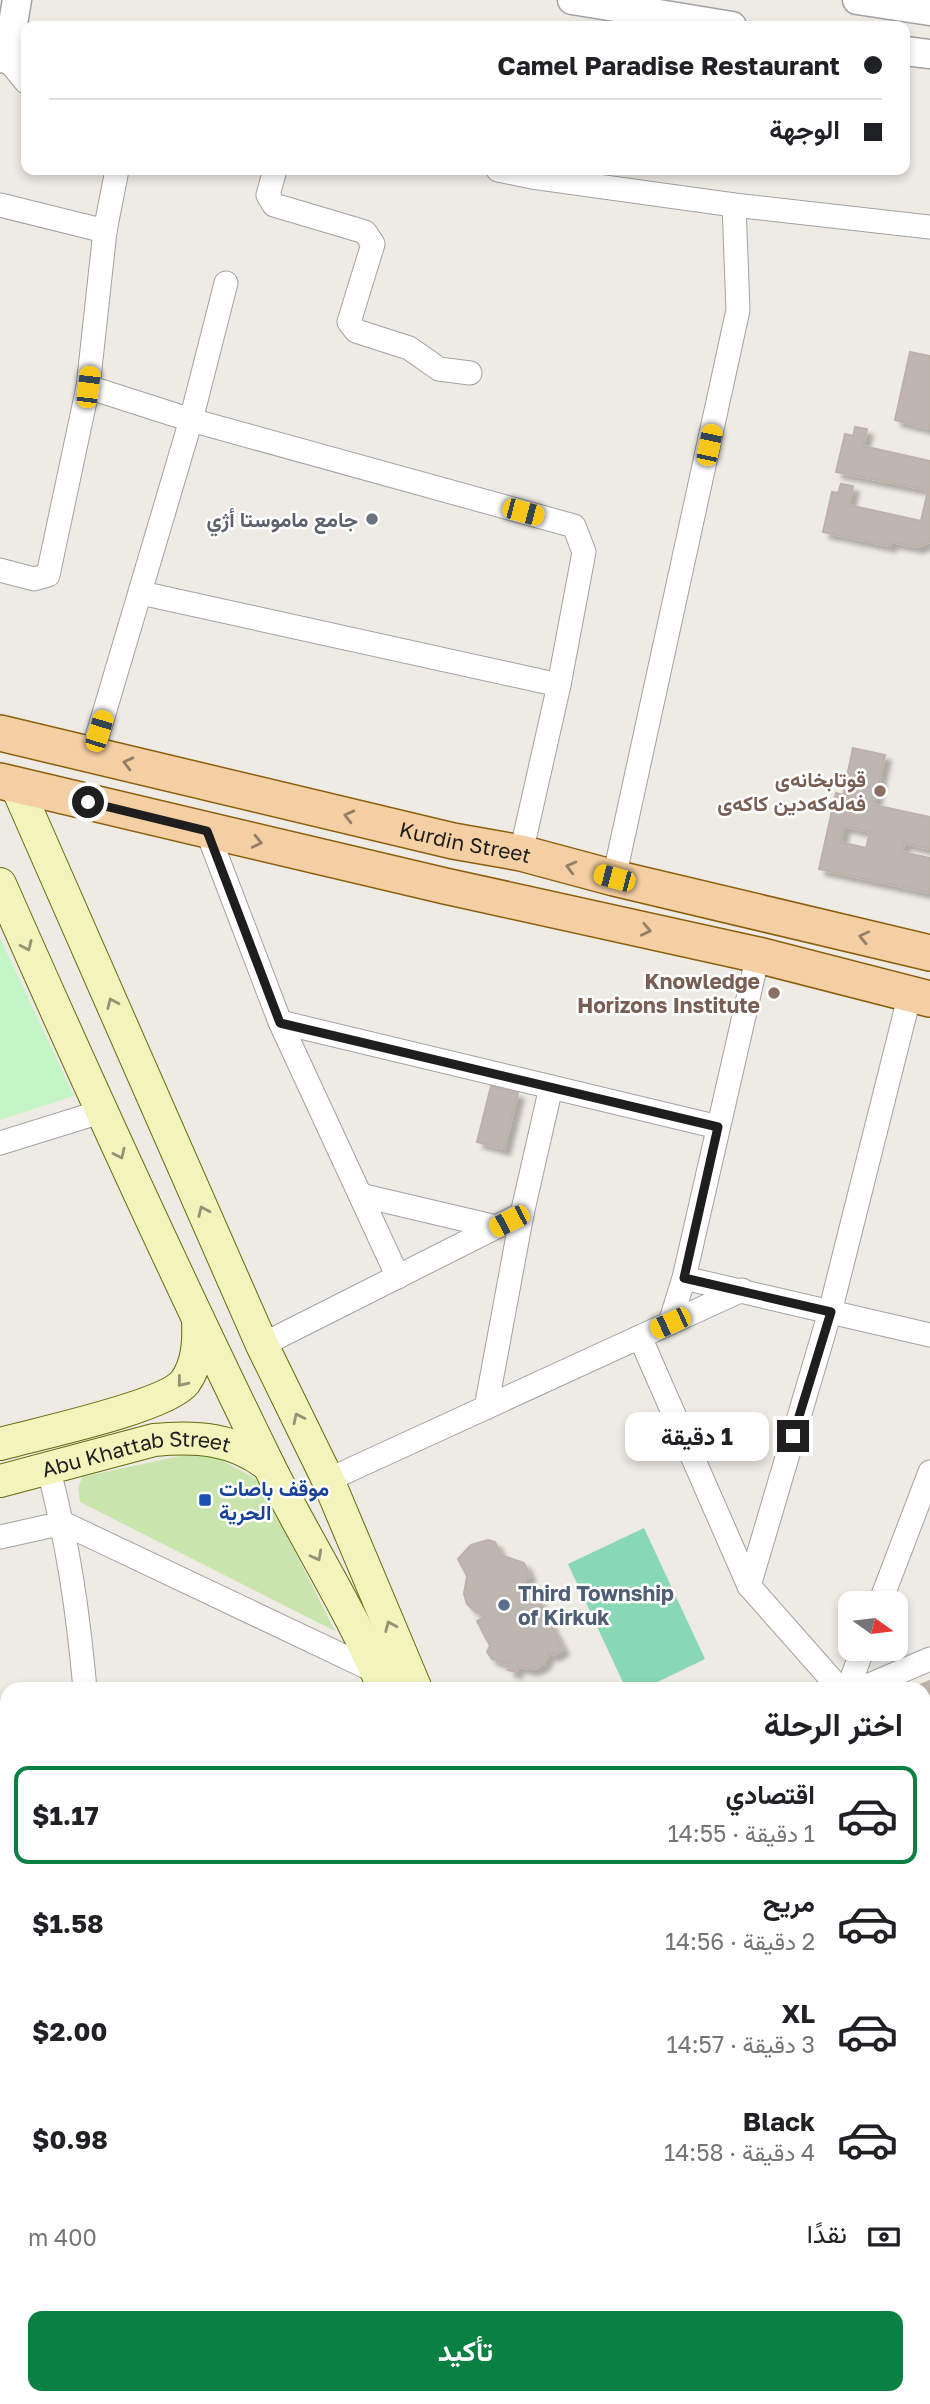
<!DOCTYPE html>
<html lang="ar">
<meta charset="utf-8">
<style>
body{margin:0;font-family:"Golos Text",Vazirmatn,sans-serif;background:#f6f6f6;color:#202124;direction:rtl;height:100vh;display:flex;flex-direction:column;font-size:26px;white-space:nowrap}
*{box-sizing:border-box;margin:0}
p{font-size:23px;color:#757577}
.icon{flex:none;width:38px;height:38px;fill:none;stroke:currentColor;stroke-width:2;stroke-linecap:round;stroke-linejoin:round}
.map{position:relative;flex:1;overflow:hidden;direction:ltr}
.sheet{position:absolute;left:0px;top:1682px;width:931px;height:723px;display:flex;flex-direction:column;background:#fff;border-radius:21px 21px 0 0;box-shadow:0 4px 10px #0003;direction:rtl}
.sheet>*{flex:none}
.top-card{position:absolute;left:21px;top:21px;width:889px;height:154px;border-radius:14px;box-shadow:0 4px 10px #0003;direction:rtl;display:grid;align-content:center;height:154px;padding:0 28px;background:#fff}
.needle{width:46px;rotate:104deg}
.buttons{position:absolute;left:838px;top:1591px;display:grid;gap:14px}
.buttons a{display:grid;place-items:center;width:70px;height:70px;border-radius:14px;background:#fff;box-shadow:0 4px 10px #0003;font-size:35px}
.end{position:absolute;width:32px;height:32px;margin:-16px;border:9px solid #1e1e1e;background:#fff;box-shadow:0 0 0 4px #fff}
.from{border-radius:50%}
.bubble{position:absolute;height:49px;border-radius:14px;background:#fff;box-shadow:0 4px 10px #0003;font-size:23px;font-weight:700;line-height:49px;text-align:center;direction:rtl}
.car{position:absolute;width:21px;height:42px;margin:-21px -10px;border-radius:9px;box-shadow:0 0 5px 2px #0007;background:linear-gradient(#f5c518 24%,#345 0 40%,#f5c518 0 76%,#345 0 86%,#f5c518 0)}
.top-card b{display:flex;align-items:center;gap:24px;height:66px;font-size:26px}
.top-card b+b{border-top:2px solid #e0e0e0}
.top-card i{width:18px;height:18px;background:#202124}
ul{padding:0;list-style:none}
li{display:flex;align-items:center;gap:21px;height:98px;margin:0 14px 10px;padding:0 14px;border:4px solid transparent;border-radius:14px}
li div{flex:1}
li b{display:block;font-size:26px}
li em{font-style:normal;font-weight:700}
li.current{border-color:#0b8043}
li>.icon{width:63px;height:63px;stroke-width:1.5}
h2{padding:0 28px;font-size:32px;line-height:84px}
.pay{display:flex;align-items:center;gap:18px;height:77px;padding:0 28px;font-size:26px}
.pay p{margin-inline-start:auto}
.cta{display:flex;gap:14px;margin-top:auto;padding:14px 28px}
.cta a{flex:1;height:80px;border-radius:14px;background:#0b8043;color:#fff;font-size:28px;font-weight:700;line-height:80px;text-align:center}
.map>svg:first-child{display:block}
</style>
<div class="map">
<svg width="930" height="2404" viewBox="0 0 930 2404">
<defs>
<filter id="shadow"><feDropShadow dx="6" dy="6" stdDeviation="2" flood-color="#0004"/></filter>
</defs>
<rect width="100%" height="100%" fill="#eeeae4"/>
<path fill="#cae4ae" d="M194,1453L220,1459L259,1481L335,1631L80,1502L78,1489L82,1477Z"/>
<path fill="#c4f5c7" d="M0,938L74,1096L0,1120Z"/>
<path fill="#88d7b7" d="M644,1528L705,1659L643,1689H626L568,1564Z"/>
<g fill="#beb6b1" stroke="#beb1a8" stroke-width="2" fill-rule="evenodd" filter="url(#shadow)">
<path d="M910,352L930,356V429L895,420Z"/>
<path d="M855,427L867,429L863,446L930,461V542L917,547L891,542L890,546L823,532L832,492L838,493L841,484L853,486L849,505L921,521L928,490L836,472L845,434L853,436Z"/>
<path d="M853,748L885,755L874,805L930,817V849L904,843L902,852L930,858V893L819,869L836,793L843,795ZM844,826L870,832L866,848L840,842Z"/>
<path d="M491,1086L518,1093L504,1149L477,1142Z"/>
<path d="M488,1540L495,1542L501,1555L524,1563L530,1576L525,1579L520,1599L526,1595L537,1598L541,1604L536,1618L549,1621L563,1649L554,1655L549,1653L544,1663L537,1668L529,1669L518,1666L516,1672L508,1670L511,1661L507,1660L506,1664L492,1659L487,1652L490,1646L477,1621L485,1617L483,1614L476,1612L467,1604L464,1594L467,1576L458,1559L471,1545Z"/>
<path d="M930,1681V1837L924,1825V1689H910Z"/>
<path d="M924,1728L930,1740V1758L924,1761Z"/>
<path d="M930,1787V1812L924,1800V1790Z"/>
</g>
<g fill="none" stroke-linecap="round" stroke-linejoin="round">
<defs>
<g id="minor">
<path d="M7,59L26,82"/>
<path d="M275,170L268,195L274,205L365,232L373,244L349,322L356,331L409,348L439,369L470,373"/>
<path d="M498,170L532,177L734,205L930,227"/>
<path d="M0,205L105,231"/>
<path d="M88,387L191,420L574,526L584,552L559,685L521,853"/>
<path d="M0,570L34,579L48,575L88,387L105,231L117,170"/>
<path d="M141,593L559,685"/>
<path d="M92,754L191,420L226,283"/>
<path d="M207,831L280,1022L398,1277"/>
<path d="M614,878L738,310L734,205"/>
<path d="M280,1022L718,1127"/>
<path d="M0,1143L100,1112"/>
<path d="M360,1195L496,1227"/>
<path d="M684,1278L930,1335"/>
<path d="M670,1323L684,1278L758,955"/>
<path d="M640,1337L749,1586L840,1689"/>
<path d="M262,1345L522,1214"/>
<path d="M486,1408L522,1214L551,1087"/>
<path d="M48,1467C68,1543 78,1611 85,1689"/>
<path d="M328,1480L742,1290"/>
<path d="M0,1537L63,1523L377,1672"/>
<path d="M749,1586L830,1312L910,994"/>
<path d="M880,1603L930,1472"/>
<path d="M848,1689L863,1648"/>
<path d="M860,1689L930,1659"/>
<path d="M924,1861L930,1874"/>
<path d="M924,2002L930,1999"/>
<path d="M0,2096L7,2094"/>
<path d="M924,2183L930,2195"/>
<path d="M0,2265L7,2284"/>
<path d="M924,2348L930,2345"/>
<path d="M49,2398L52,2404"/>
<path d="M213,2398L215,2404"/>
<path d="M475,2398L477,2404"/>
<path d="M271,2404L291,2398"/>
<path d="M810,2404L823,2398"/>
</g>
<g id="tertiary">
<path d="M572,0L732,26"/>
<path d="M857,0L930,11"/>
<path d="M905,51L930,54"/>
<path d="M0,58L7,59L17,0"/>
</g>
<g id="secondary">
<path d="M16,785L262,1345L328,1480L416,1689"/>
<path d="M0,884C86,1079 174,1272 268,1464C305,1539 352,1611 384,1689"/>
<path d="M0,1444C36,1434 166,1407 185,1382C198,1364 199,1341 198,1319"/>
<path id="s1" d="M0,1481L154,1440C196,1436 234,1438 269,1466"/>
<path d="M616,2398L618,2404"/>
<path d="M656,2398L658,2404"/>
</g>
<g id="primary">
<path id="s2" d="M0,733L453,841L521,853L614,878L930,953"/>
<path d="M0,781L445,886L758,955L930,999"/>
</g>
</defs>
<use href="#minor" stroke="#a2a2a2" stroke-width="25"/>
<use href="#tertiary" stroke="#a2a2a2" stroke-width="31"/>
<use href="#secondary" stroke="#636c0d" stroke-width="34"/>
<use href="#primary" stroke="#8b5e0c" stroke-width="38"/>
<use href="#minor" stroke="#fff" stroke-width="23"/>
<use href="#tertiary" stroke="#fff" stroke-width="28"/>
<use href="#secondary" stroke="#f2f4bc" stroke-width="32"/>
<use href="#primary" stroke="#f4cfa3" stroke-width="35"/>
</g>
<defs><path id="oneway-chevron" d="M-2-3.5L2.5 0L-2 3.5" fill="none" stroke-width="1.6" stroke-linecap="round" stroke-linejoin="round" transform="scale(1.75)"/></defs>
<g stroke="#947f67">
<use href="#oneway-chevron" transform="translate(128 763) rotate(-166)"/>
<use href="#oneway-chevron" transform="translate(349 816) rotate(-166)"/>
<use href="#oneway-chevron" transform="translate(257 842) rotate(13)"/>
<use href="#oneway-chevron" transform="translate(571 867) rotate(-165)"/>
<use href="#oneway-chevron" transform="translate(646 930) rotate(12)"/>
<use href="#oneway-chevron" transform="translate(864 937) rotate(-167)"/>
</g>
<g stroke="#939475">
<use href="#oneway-chevron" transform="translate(27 946) rotate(66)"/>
<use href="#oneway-chevron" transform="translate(112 1003) rotate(-114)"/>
<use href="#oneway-chevron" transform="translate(120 1154) rotate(65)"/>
<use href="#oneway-chevron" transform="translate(203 1211) rotate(-114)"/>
<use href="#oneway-chevron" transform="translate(182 1382) rotate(129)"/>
<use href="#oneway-chevron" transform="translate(298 1418) rotate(-116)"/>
<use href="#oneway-chevron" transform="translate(317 1556) rotate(62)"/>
<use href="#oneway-chevron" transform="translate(390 1626) rotate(-113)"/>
</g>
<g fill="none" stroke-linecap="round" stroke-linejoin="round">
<path stroke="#1e1e1e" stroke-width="9" d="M88,802L207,831L280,1023L718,1127L684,1278L831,1312L793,1436"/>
</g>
<circle fill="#6b7280" stroke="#fff" stroke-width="2.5" cx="372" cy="519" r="7"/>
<g fill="#8d6e63" stroke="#fff" stroke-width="2.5">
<circle cx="880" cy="791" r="7"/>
<circle cx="774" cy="993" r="7"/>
</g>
<rect fill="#1a4fb4" stroke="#fff" stroke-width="2.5" x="198" y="1493" width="14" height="14" rx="3.5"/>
<circle fill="#5c6f8a" stroke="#fff" stroke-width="2.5" cx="504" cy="1605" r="7"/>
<g text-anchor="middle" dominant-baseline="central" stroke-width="5" stroke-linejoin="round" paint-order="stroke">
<g font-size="21" font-weight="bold" fill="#5b616d" stroke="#fff" text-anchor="end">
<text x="358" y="519">جامع ماموستا أژي</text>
</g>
<g font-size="21" font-weight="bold" fill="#785e54" stroke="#fff" text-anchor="end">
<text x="866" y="779">قوتابخانەی<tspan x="866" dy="24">فەلەکەدین کاکەی</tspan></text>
<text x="760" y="981">Knowledge<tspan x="760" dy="24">Horizons Institute</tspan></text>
</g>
<g font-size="21" fill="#1e1e1e" stroke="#fff">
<text stroke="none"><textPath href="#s2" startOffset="478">Kurdin Street</textPath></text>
<text stroke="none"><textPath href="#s1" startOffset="140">Abu Khattab Street</textPath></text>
</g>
<g font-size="21" font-weight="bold" fill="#164399" stroke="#fff" text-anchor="start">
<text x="219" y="1488">موقف باصات<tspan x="219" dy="24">الحریة</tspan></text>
</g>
<g font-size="21" font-weight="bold" fill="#4e5e75" stroke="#fff" text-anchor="start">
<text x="518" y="1593">Third Township<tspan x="518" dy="24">of Kirkuk</tspan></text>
</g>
</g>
</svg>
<div class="buttons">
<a><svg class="needle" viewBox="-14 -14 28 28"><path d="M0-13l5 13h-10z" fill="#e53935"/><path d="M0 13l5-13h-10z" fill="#757577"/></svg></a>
</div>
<i class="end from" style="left:88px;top:802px"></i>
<i class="end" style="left:793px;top:1436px"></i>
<div class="bubble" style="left:625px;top:1412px;width:144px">1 دقيقة</div>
<i class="car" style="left:88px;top:387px;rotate:7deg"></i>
<i class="car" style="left:709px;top:445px;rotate:12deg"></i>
<i class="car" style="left:523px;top:512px;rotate:105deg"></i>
<i class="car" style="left:99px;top:731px;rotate:17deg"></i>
<i class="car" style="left:614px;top:878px;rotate:285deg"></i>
<i class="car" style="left:509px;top:1221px;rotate:243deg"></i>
<i class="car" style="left:670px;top:1323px;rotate:245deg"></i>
<div class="top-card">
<b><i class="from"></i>Camel Paradise Restaurant</b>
<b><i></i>الوجهة</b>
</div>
<section class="sheet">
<h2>اختر الرحلة</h2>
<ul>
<li class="current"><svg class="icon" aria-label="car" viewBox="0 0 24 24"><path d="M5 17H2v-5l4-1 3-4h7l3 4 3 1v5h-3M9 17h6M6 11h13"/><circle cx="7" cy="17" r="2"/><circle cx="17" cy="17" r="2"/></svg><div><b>اقتصادي</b><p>1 دقيقة · 14:55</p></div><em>$1.17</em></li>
<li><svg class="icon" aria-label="car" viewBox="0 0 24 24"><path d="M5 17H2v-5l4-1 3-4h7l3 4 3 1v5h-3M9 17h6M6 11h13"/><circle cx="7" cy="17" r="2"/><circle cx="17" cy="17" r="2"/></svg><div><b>مريح</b><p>2 دقيقة · 14:56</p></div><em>$1.58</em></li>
<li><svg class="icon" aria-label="car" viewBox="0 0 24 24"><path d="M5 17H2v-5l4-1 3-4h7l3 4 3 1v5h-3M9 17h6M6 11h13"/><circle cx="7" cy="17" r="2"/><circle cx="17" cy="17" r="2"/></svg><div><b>XL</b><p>3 دقيقة · 14:57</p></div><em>$2.00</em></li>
<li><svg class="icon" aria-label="car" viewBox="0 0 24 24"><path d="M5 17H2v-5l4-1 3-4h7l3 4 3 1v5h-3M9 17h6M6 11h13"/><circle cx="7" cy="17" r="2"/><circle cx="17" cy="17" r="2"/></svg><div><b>Black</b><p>4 دقيقة · 14:58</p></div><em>$0.98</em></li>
</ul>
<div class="pay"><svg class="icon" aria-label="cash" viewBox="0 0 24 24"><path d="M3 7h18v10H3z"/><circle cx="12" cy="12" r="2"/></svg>نقدًا<p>400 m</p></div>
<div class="cta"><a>تأكيد</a></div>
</section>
</div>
